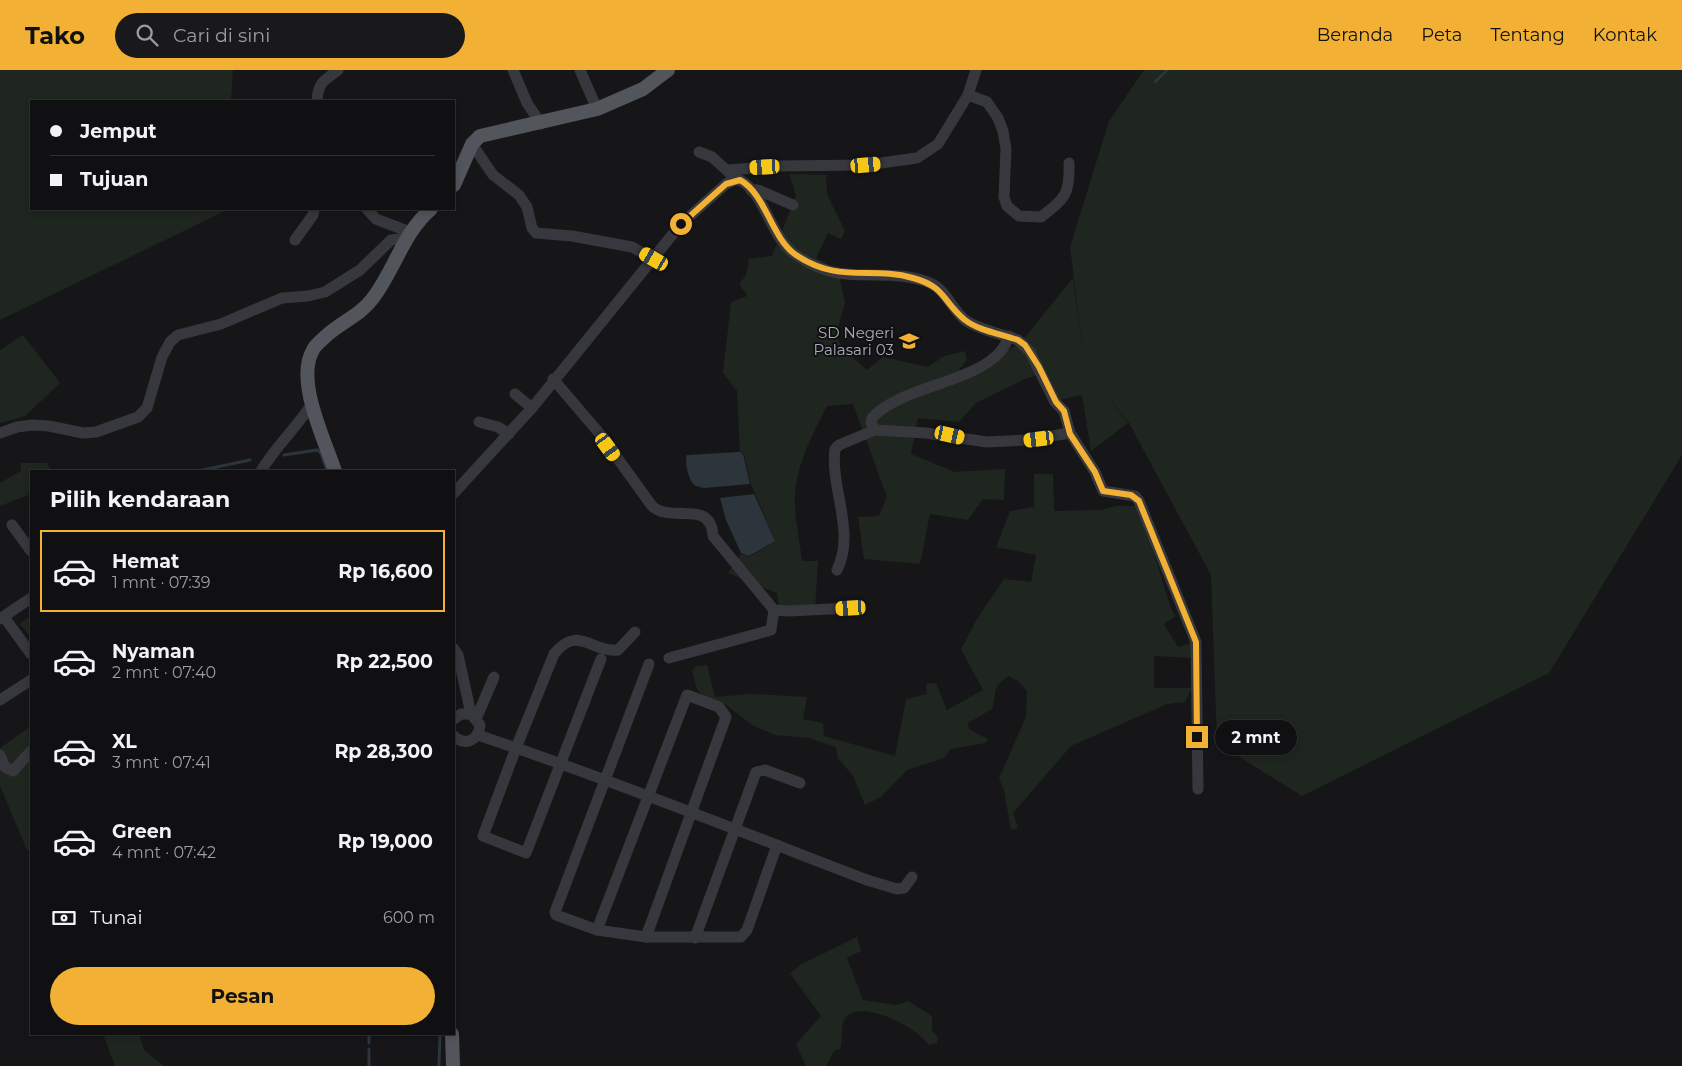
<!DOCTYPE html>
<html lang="id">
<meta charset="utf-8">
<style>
body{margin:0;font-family:Montserrat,sans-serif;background:#19191b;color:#f1f3f6;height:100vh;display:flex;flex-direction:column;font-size:19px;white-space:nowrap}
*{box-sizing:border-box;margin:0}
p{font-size:16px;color:#9c9d9f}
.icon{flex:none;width:28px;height:28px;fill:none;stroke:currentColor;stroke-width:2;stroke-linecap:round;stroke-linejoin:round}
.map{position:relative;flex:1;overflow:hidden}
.details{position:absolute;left:30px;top:400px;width:425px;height:565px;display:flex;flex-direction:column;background:#101012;border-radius:0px;box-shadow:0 2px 8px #0003,0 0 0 1px #303032}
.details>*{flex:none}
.hud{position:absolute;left:30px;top:30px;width:425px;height:110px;border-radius:0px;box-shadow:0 2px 8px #0003,0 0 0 1px #303032;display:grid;align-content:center;height:110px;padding:0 20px;background:#101012}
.end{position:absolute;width:22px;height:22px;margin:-11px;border:6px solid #f2b134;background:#111;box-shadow:0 0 0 2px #111}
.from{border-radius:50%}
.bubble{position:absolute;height:35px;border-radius:18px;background:#101012;box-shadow:0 2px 8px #0003,0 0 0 1px #303032;font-size:16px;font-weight:700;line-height:35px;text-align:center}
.car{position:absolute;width:15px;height:30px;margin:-15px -8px;border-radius:6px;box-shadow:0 0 4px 1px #0007;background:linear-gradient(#f5c518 24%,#345 0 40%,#f5c518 0 76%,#345 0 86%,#f5c518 0)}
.hud b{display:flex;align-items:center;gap:18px;height:48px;font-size:19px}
.hud b+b{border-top:1px solid #303032}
.hud i{width:12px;height:12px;background:#f1f3f6}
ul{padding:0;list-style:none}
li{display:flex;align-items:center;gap:15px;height:82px;margin:0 10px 8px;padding:0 10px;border:2px solid transparent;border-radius:0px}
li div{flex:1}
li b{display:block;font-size:19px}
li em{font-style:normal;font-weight:700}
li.selected{border-color:#f2b134}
li>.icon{width:45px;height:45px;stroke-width:1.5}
h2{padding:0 20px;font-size:22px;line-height:60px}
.pay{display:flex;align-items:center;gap:12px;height:55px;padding:0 20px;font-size:19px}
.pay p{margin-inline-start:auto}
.cta{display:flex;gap:10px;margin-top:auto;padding:10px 20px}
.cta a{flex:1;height:58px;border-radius:30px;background:#f2b134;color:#111;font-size:20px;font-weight:700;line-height:58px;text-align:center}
header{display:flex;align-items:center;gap:30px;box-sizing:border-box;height:70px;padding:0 25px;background:#f2b134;color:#111}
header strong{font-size:24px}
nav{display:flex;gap:28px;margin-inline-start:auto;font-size:18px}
.search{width:350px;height:45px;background:#19191b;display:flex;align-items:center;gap:12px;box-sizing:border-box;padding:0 18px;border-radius:28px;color:#9c9d9f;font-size:19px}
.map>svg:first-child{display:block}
</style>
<header>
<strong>Tako</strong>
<div class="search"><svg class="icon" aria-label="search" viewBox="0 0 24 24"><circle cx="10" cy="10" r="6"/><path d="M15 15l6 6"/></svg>Cari di sini</div>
<nav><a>Beranda</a><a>Peta</a><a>Tentang</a><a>Kontak</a></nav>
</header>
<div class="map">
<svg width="1682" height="996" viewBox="0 0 1682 996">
<rect width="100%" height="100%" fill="#161618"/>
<g fill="#1e261f">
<path d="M0,0H233L231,31H31V139H226L225,141L0,250Z"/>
<path d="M1144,0H1682V385L1549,603L1302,726L1217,673L1211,505L1129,353L1099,316L1128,353L1091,381L1082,325L1057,330L1045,303L1027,308L976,333L959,352L918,348L911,384L955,402L1005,399L1004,430L983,429L968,450L930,444L920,494L864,489L858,447L879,446L887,427L853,334L827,336C811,367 793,401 795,437C796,455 800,473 802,491H818L815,539L780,545L777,523L728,503L741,484L749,487L775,471L751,414L744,384L740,381L737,321L723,303L731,232L747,226L746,222L741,218L740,213L746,205L749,189L772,186L796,125L789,104L826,105L827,124L845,161L841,169L828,163L816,188L843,203L840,210L845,232L836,265L843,279L867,300L883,287L928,297L944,286L965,281L967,290L959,300L967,306L1021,272L1073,208L1085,299L1070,177L1109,51Z"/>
<path d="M23,265L60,313L25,346L0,353V280Z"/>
<path d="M21,393H47L52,401H31V424L0,436V413L21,401Z"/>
<path d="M1034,404H1053L1054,441L1101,440L1116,436H1139L1169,532L1174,545H1177L1164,554L1178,577L1192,573L1193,588L1154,586V618H1192L1185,632L1167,634L1071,676L1013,743L1018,758L1011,760L1004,720L999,708L1026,647L1027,621L1018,611L1009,606C990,618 998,621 992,639L968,653L969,659L988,669L985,673L951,679L944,688L907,700L881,727L865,735L853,706L838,688L836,677L809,668L775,665L752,655L725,634L706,630L697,619L692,601L696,596L707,595L715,627L751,624L807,627L803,649L823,653L824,666L895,686L906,629L927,624L926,614L936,613L947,640L983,620L961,579L977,549L1004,509L1031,512L1036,485L996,477L1010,441L1034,437Z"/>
<path d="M31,545V568L20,554Z"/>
<path d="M31,656V778L27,780L0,716V678Z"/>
<path d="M857,867L861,881L847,888L863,930L896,935L908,931L932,946V960L938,968L937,973L929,975C918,958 865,930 847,946C839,954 844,969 840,979L834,981L826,996H806L796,974L821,946L790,903L802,894Z"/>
<path d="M103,964H139L144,980L164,996H115Z"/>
</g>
<g fill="#2c353c">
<path d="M740,382L743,384L750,414L704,418C702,417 698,417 696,416C689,413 684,391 687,385Z"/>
<path d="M754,424L775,471L749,486L741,483L726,450L720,428Z"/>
</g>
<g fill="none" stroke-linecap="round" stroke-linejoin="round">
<g stroke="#2c353c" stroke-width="3">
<path d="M1155,12L1167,0"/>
<path d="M284,385L317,380L321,383L327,401"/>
<path d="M198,401L250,390"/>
<path d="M369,964V973"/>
<path d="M369,979V996"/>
<path d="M439,996L440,964"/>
</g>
<g stroke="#37383d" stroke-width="11">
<path d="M513,0L527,33L541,54"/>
<path d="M580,0L597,39"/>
<path d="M968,25L987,32L998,48L1003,61L1006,79L1004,127L1007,136L1019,146L1041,147C1065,128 1070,125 1069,93"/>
<path d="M317,31C318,12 324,11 338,0"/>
<path d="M472,74L493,105L519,125L527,137L532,158L536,163L572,166L632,177L654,189"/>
<path d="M699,82L712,87L733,106"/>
<path d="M728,100L778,96L866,95L917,88L938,74L968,25L976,0"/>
<path d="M751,120H758L793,135"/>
<path d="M367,139L376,149L410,162"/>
<path d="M295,170L313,145L314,139"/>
<path d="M1009,266C995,313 904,312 872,348L871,353L875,360L926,363L987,372L1026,370L1070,363"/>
<path d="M553,309L600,364L652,436C671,454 711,428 713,466L774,540L789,541L851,538"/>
<path d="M515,324L532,338"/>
<path d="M479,352L498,357L509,364"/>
<path d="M0,363L17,357L32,355L49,356L83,363L96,362L138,347L147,338L162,287L170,272L178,265L221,254L282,228L308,226L325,222L360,200L391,170L406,168"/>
<path d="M261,401C276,376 296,358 312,334"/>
<path d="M454,423L532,338L681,154L726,114L734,110H740C766,124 770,168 796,185C808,193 824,201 838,203C869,208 902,200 932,214C945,220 953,240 965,250C979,260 1002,264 1018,270L1030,282L1055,332L1064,341L1070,363L1095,402L1103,421L1135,426L1139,431L1196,572L1198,719"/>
<path d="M12,455L31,481"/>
<path d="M837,500C856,462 830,418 835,379L839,375L875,360"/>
<path d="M4,547L31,584"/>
<path d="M0,549L31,528"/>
<path d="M454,579L458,585L471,644"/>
<path d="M669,588L771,560L774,540"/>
<path d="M601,589L526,783L483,766L516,678C634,719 750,765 867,810L897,819L904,818L912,807"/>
<path d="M649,594L555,842L556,845L597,860L646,867H741L747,860L777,775"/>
<path d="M0,630L31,610"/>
<path d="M454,649L461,644H471L480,655C479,670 465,677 454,666"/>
<path d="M476,649L494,607"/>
<path d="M478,665L516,678L554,584C578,554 592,583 618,580L635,562"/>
<path d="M0,685L5,697L13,701L31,681"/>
<path d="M597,860L687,625L719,637L726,647L646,867"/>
<path d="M695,868L756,702L765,700L800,713"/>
</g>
<g stroke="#53555c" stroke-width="14">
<path d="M454,115L472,74L480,66L597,39L643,19L668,0"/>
<path d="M335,401C325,371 295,310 313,280C315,275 322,270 326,266C341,252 361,245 373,228C395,199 403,163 431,139"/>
<path d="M452,964L453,996"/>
</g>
</g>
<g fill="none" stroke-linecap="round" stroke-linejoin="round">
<path stroke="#f2b134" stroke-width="6" d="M681,154L726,114L740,110C766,124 771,168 796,185C839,214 871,196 913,208C946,217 942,231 965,250C979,261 1002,264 1018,270L1025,275L1039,297L1056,332L1064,341L1070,364L1095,402L1103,421L1131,425L1139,431L1196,572L1197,667"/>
</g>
<defs>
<symbol id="school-bare" viewBox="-9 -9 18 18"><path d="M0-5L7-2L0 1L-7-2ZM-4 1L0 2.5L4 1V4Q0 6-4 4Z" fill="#f2b134" stroke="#111113" stroke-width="2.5" paint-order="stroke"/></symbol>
</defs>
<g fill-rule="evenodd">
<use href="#school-bare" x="895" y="257" width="28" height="28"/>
</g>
<g text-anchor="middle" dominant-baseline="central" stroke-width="4" stroke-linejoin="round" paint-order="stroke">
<g font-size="15" fill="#a8adb8" stroke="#111113" text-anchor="end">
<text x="894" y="262">SD Negeri<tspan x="894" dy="17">Palasari 03</tspan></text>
</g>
</g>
</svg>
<i class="end from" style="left:681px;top:154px"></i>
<i class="end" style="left:1197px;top:667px"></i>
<div class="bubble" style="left:1215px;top:650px;width:82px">2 mnt</div>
<i class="car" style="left:866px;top:95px;rotate:85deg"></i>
<i class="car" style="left:765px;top:97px;rotate:267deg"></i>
<i class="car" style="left:654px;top:189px;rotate:300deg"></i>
<i class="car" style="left:950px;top:365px;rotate:103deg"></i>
<i class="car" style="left:1039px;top:369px;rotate:263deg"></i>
<i class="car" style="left:608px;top:377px;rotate:144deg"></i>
<i class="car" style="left:851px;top:538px;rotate:267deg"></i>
<div class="hud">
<b><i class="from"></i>Jemput</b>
<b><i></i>Tujuan</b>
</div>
<section class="details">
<h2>Pilih kendaraan</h2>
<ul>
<li class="selected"><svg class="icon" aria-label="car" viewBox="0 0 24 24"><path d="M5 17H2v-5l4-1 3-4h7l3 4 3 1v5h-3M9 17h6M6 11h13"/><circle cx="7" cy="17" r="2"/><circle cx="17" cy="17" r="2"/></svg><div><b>Hemat</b><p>1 mnt · 07:39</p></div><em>Rp 16,600</em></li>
<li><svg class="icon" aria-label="car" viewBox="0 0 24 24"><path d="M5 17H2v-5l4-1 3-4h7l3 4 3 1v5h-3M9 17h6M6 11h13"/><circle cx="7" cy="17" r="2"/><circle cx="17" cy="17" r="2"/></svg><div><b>Nyaman</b><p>2 mnt · 07:40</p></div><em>Rp 22,500</em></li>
<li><svg class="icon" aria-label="car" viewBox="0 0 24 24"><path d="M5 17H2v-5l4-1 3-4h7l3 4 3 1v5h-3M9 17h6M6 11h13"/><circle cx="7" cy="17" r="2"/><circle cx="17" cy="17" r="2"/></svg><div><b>XL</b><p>3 mnt · 07:41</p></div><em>Rp 28,300</em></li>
<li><svg class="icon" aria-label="car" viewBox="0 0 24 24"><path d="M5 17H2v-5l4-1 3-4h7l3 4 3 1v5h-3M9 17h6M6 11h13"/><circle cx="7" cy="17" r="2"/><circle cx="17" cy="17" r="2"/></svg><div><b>Green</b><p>4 mnt · 07:42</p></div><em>Rp 19,000</em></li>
</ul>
<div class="pay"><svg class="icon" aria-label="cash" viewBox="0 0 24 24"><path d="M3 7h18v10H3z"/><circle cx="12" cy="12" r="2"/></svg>Tunai<p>600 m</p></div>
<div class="cta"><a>Pesan</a></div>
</section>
</div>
